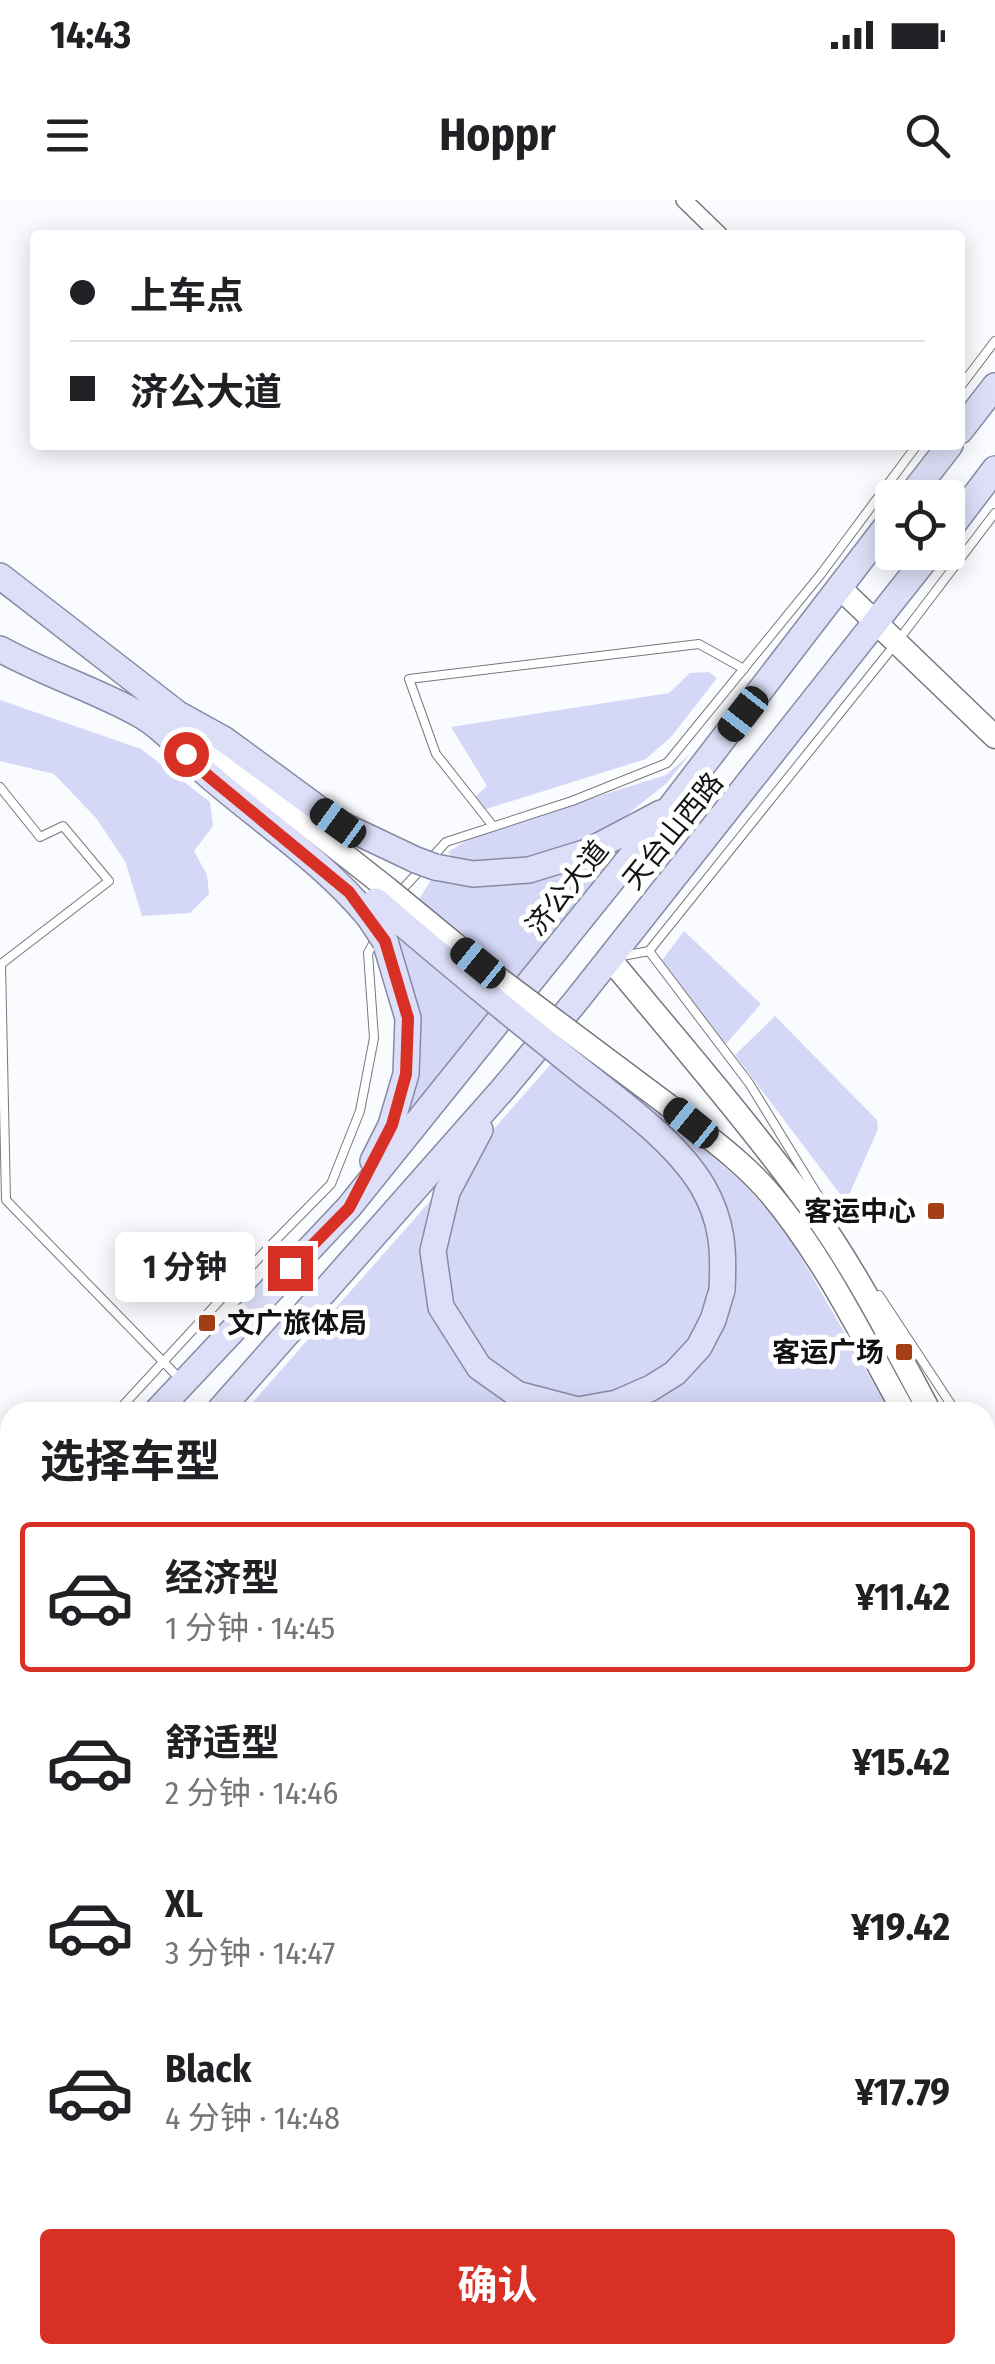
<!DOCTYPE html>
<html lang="zh">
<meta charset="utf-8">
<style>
body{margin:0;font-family:"Fira Sans Condensed","Noto Sans SC",sans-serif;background:#f6f6f6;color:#202124;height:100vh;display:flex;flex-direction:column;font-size:38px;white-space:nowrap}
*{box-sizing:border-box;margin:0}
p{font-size:32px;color:#757577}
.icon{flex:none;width:55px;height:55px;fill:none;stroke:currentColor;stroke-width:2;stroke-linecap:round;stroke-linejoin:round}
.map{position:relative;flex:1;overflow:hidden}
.drawer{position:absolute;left:0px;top:1202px;width:995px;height:962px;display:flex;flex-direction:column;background:#fff;border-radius:30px 30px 0 0;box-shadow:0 5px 25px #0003}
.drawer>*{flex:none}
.hud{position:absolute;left:30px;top:30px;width:935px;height:220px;border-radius:10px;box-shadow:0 5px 25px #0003;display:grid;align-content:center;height:220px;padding:0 40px;background:#fff}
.controls{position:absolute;left:875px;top:280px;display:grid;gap:20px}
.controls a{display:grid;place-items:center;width:90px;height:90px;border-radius:10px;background:#fff;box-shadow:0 5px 25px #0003;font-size:50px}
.end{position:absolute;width:45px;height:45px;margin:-22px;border:12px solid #d93025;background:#fff;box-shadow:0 0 0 5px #fff}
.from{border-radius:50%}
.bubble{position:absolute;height:70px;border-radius:10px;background:#fff;box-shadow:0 5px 25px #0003;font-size:32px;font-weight:700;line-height:70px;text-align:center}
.car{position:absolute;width:30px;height:60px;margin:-30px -15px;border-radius:12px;box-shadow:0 0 8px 2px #0007;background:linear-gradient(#222 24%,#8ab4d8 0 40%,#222 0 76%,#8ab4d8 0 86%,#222 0)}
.hud b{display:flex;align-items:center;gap:35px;height:95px;font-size:38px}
.hud b+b{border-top:2px solid #e0e0e0}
.hud i{width:25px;height:25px;background:#202124}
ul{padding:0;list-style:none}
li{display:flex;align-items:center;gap:30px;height:150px;margin:0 20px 15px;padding:0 20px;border:5px solid transparent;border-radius:10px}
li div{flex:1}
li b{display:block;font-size:38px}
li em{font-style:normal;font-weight:700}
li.active{border-color:#d93025}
li>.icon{width:90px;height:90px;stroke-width:1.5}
h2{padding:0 40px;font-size:45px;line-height:120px}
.action{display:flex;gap:20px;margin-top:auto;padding:20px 40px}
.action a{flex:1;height:115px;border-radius:10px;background:#d93025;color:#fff;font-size:40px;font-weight:700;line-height:115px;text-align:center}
.status{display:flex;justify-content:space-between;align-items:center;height:70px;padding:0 50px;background:#fff;direction:ltr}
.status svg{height:28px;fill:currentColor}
header{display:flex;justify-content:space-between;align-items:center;height:130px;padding:0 40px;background:#fff;font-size:45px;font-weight:700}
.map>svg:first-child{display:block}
</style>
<div class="status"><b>14:43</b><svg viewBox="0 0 49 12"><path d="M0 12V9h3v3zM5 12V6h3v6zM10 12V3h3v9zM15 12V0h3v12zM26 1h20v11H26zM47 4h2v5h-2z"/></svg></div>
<header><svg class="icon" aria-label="menu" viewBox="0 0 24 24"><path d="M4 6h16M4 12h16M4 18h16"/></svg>Hoppr<svg class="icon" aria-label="search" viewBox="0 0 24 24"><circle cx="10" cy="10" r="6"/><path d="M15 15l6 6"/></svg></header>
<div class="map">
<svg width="995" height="2164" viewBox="0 0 995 2164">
<rect width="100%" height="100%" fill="#fafbff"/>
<g fill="#d4d8f6">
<path d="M709,472L717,478L672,536L646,559L483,610L475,609L471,600L487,586L451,527L669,493L690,473Z"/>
<path d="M0,500L141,549L210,602L213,626L194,651L207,675L209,694L190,713L142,716L125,661L96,618L54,574L0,561Z"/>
<path d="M689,555L667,583L614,625L575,646L490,667L455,661L448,652L477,634L666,575Z"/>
<path d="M621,646L406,915L417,828L411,781L394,739L431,680L509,682Z"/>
<path d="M684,731L761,804L725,845L660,763Z"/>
<path d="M775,816L877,920L878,929L846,1002L735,855Z"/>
<path d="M566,847L691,937L744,984L786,1031L890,1212H244Z"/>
<path d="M10,2001V2155H116L108,2164H0V2073Z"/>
</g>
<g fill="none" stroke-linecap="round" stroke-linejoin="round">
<defs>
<g id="lane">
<path d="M960,187L995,141"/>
<path d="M0,587L40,637L63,626L109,681L1,764L6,1000L180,1179"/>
<path d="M493,626L436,554L409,479L699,444L744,469"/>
<path d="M398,694L446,642L572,601L667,563L821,374L917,245"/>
<path d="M649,751L749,883L835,1023"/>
<path d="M622,756L649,751L897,442L995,313"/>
<path d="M879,1095L956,1212"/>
<path d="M117,1212L269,1047L331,984L360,911L374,838L368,753L376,738"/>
<path d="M985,1258L995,1273"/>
<path d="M0,1337L10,1326"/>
<path d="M985,1439L995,1451"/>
<path d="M0,1480L10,1470"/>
<path d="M985,1905L995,1896"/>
<path d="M985,1994L995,1985"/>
<path d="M701,2164L711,2155"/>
<path d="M798,2164L808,2155"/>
</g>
<g id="street">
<path d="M684,0L720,35"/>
<path d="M985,1592L995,1583"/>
<path d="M0,1672L10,1662"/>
<path d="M510,2155L518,2164"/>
<path d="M112,2164L122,2155"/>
</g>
<g id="secondary">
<path d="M840,388L995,537"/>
<path d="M186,522L214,552L388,689"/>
<path d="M610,759C678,841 748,922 811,1008C857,1072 893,1143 930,1212"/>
<path d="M668,905C704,934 743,961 772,996C824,1058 865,1142 904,1212"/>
<path d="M985,1314L995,1326"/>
<path d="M985,1335L995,1347"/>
<path d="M985,1368L995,1382"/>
<path d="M985,1391L995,1403"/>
<path d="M0,1730L10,1742"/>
<path d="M0,1945L4,1934L10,1928"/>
<path d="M985,1952L995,1943"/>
<path d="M913,2155L920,2164"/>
<path d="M752,2164L762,2155"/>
</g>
<g id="primary">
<path d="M960,231L995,186"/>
<path d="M909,298L950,245"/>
<path d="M948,331L995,269"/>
<path d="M0,376L178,514L225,540L338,623L416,660"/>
<path d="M0,449C45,474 94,489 139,514C166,529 185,555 208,575C262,622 324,662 369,717"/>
<path d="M435,667L473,674L529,670L587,652L661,613"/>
<path d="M480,930L447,992L433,1051L441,1107L479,1167L517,1194L578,1210L617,1203L651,1188L675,1173L699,1147L713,1120L722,1090"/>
<path d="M373,961L391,925L406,874L408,818L385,741"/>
<path d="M156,1212L349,1007L670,608L892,319"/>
<path d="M218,1212L503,889L576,801L931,352"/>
<path d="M0,1372L10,1362"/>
<path d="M0,1437L10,1427"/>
</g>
</defs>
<use href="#lane" stroke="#77787d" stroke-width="10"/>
<use href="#street" stroke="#77787d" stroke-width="18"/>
<use href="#secondary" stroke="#77787d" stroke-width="25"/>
<use href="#primary" stroke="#868aa4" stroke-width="28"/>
<use href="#lane" stroke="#fff" stroke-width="8"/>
<use href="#street" stroke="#fff" stroke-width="15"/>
<use href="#secondary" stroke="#fff" stroke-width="22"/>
<use href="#primary" stroke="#dcdff7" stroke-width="25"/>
<defs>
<path id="secondary-bridge" d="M388,689L478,763L668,905"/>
<g id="primary-bridge">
<path d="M416,660L435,667"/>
<path d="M376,701C440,756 504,809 570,862C614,898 674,938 703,987C723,1022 724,1051 722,1090"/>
<path d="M369,717L385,741"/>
</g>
</defs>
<use href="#secondary-bridge" stroke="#77787d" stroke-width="25" stroke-linecap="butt"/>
<use href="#primary-bridge" stroke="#868aa4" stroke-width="28" stroke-linecap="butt"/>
<use href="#secondary-bridge" stroke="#fff" stroke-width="22"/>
<use href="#primary-bridge" stroke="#dcdff7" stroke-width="25"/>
</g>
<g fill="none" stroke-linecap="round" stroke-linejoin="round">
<path stroke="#d93025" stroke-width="12" d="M186,554L206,574L349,692L385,741L408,818L406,874L392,925L349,1008L290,1068"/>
</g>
<g fill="#a53f15" stroke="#fff" stroke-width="4">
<rect x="926" y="1001" width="20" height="20" rx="5"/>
<rect x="197" y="1113" width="20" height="20" rx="5"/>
<rect x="894" y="1142" width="20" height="20" rx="5"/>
</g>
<g text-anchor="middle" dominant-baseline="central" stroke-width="10" stroke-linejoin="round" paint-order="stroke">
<g font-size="28" fill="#121214" stroke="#fff">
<text transform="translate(673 631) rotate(-51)">天台山西路</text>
<text transform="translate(567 688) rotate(-51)">济公大道</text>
</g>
<g font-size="28" font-weight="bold" fill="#121214" stroke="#fff" text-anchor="end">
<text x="916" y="1011">客运中心</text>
<text x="227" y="1123" text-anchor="start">文广旅体局</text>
<text x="884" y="1152">客运广场</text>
</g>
</g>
</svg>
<div class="controls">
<a><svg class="icon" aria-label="locate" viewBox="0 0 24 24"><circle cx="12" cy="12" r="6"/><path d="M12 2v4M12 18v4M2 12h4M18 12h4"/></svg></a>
</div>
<i class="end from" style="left:186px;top:554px"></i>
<i class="end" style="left:290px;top:1068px"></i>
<div class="bubble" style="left:115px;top:1032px;width:140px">1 分钟</div>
<i class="car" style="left:743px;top:514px;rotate:218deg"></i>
<i class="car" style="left:338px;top:623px;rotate:306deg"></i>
<i class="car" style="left:478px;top:763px;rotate:309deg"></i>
<i class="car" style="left:691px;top:923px;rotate:309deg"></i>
<div class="hud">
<b><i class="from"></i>上车点</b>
<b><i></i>济公大道</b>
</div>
<section class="drawer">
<h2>选择车型</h2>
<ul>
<li class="active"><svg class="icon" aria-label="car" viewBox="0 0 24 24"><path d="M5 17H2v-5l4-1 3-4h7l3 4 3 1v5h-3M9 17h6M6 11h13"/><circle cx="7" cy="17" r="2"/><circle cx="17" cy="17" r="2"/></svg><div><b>经济型</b><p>1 分钟 · 14:45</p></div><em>¥11.42</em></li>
<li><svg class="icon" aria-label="car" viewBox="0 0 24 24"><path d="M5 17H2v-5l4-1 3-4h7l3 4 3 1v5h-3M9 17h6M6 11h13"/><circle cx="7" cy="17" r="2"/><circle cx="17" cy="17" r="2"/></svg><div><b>舒适型</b><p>2 分钟 · 14:46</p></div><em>¥15.42</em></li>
<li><svg class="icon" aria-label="car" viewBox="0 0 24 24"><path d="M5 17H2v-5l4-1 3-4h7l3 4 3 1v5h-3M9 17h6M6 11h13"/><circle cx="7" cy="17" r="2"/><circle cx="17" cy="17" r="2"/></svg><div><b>XL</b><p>3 分钟 · 14:47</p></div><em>¥19.42</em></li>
<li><svg class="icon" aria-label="car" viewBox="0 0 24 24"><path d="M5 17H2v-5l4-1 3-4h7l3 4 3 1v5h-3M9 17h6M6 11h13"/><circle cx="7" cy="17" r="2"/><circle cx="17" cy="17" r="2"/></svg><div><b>Black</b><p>4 分钟 · 14:48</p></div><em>¥17.79</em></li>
</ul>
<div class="action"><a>确认</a></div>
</section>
</div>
